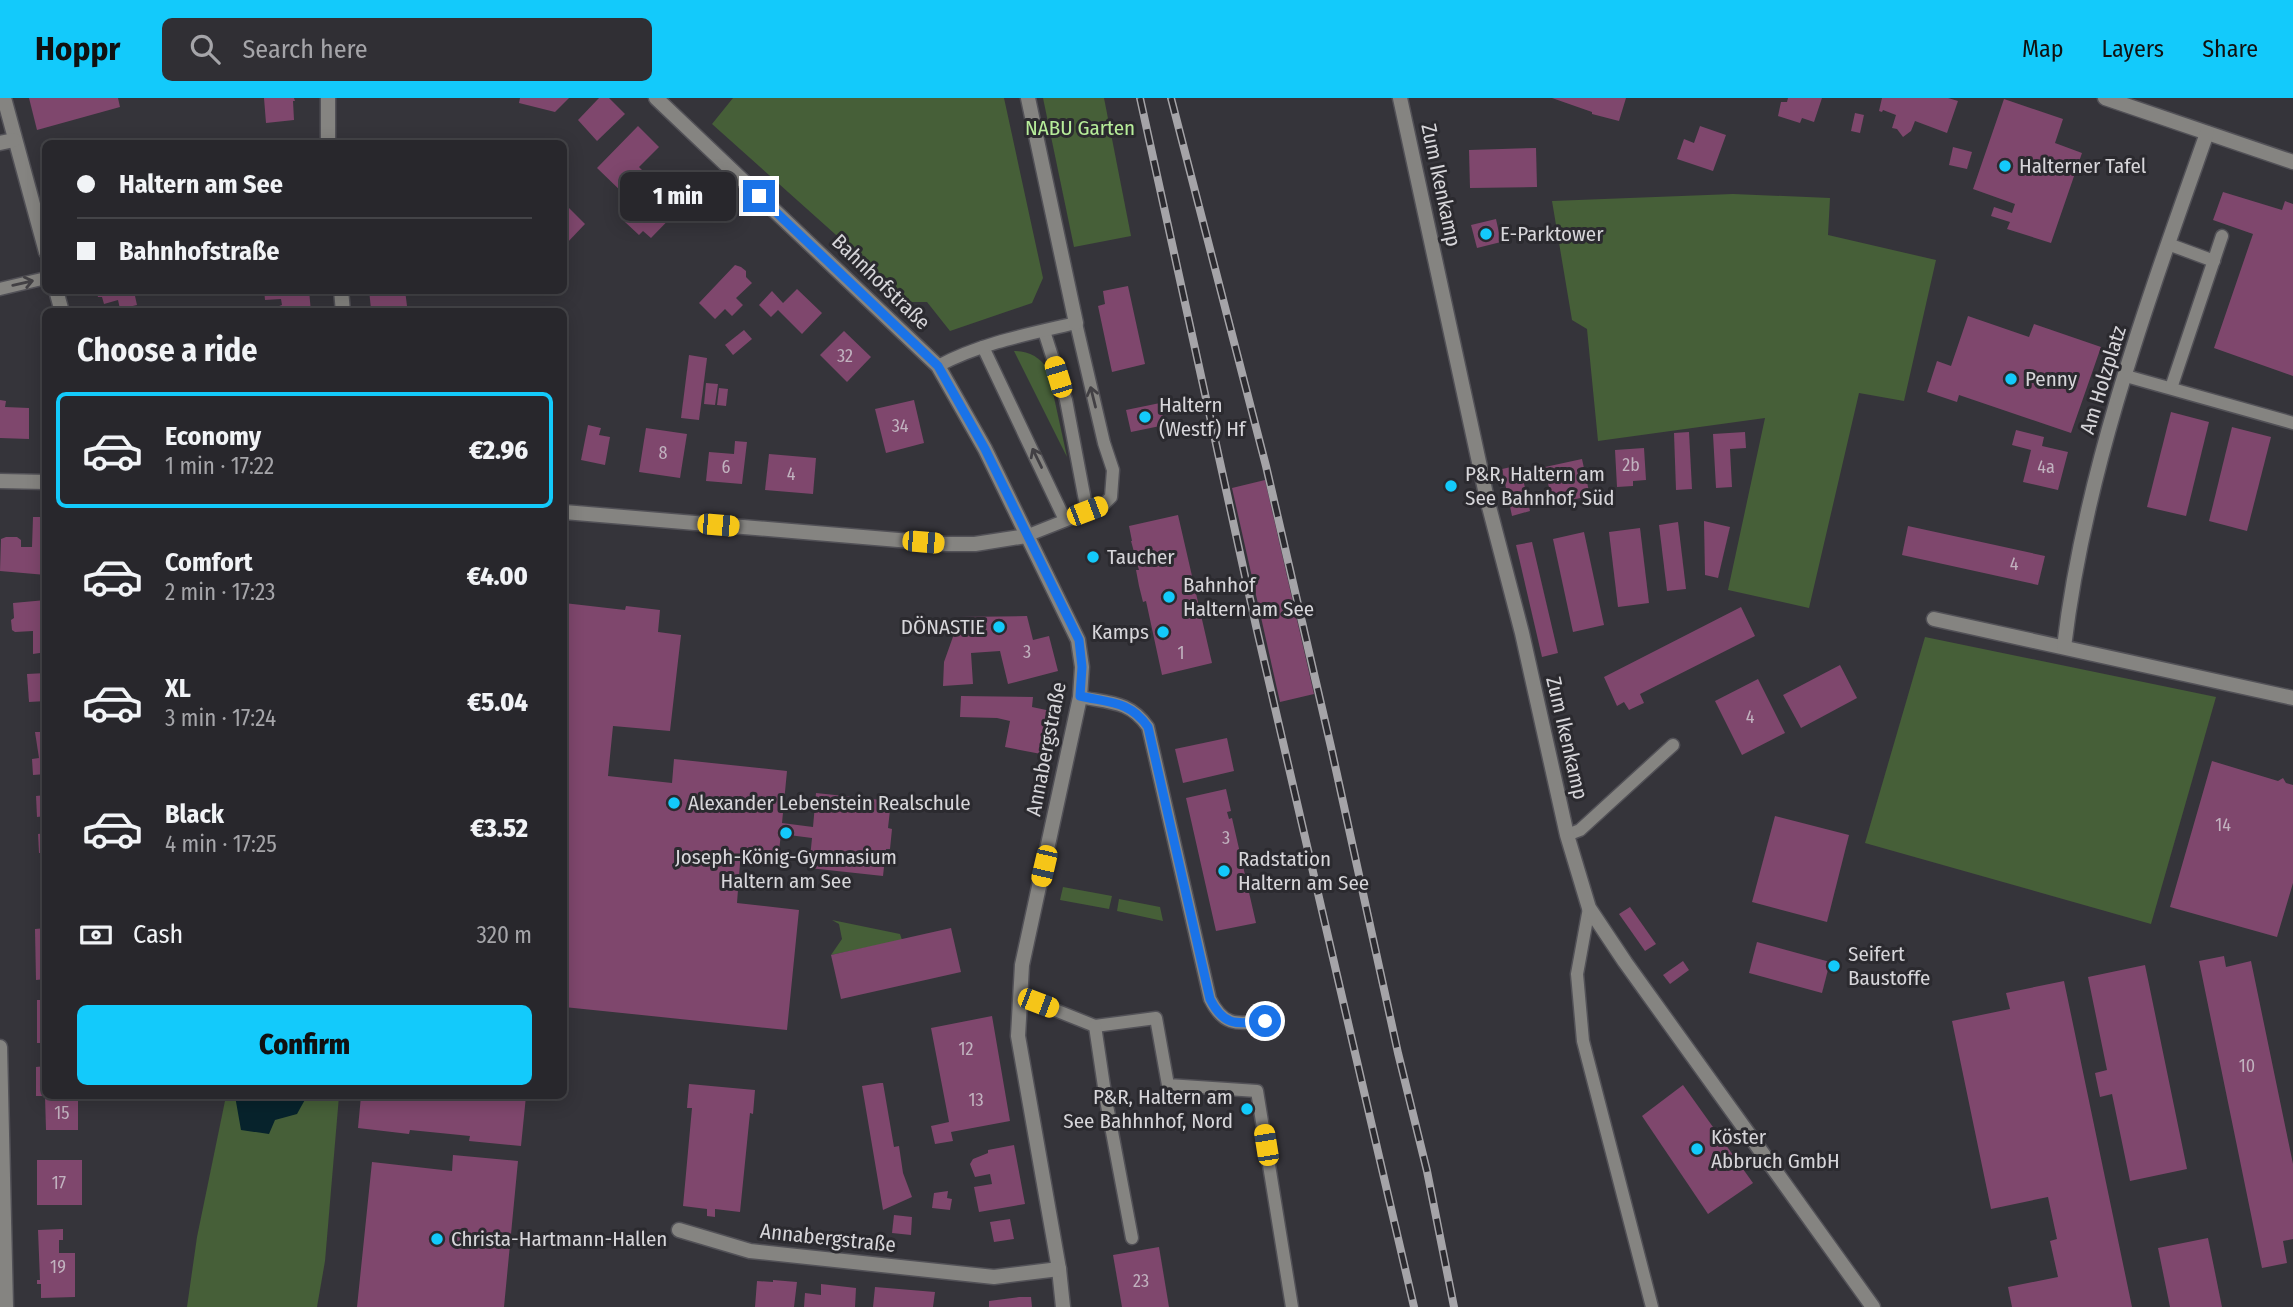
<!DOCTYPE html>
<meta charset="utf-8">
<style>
body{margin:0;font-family:"Fira Sans Condensed",sans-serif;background:#302f34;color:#f1f3f6;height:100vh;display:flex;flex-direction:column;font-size:26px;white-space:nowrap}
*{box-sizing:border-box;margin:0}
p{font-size:23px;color:#a5a5a9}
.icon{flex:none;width:38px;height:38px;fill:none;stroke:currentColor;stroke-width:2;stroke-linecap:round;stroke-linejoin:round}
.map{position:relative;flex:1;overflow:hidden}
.details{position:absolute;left:42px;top:210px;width:525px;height:791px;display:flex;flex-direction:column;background:#28272c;border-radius:10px;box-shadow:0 4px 18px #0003,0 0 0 2px #444448}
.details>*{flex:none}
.hud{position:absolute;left:42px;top:42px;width:525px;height:154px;border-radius:10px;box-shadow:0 4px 18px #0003,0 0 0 2px #444448;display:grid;align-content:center;height:154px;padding:0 35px;background:#28272c}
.end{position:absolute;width:32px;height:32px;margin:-16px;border:9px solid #1a73e8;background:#fff;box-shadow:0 0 0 4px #fff}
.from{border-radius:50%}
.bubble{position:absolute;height:49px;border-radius:10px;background:#28272c;box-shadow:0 4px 18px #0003,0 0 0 2px #444448;font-size:23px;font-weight:800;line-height:49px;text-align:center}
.car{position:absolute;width:21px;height:42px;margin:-21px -10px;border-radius:9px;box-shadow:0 0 5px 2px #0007;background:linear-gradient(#f5c518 24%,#345 0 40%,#f5c518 0 76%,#345 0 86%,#f5c518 0)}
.hud b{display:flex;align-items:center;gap:24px;height:66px;font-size:26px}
.hud b+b{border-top:2px solid #444448}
.hud i{width:18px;height:18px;background:#f1f3f6}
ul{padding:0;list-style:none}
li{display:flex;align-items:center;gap:21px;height:116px;margin:0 14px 10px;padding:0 21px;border:4px solid transparent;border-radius:10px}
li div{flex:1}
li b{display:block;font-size:26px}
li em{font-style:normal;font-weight:800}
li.active{border-color:#13cafb}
li>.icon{width:63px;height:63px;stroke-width:1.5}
h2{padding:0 35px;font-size:32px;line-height:84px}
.pay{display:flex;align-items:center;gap:18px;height:77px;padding:0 35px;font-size:26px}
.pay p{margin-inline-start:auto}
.action{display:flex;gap:14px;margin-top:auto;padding:14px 35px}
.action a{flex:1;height:80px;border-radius:10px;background:#13cafb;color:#111;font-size:28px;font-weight:800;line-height:80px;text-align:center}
header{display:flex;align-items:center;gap:42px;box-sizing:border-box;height:98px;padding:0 35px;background:#13cafb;color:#111}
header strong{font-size:33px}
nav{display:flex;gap:38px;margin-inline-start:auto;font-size:24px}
.search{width:490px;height:63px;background:#302f34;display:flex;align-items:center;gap:18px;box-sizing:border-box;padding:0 24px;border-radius:10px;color:#a5a5a9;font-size:26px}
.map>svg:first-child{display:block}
</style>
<header>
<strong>Hoppr</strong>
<div class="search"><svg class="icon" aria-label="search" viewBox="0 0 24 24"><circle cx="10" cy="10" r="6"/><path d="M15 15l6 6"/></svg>Search here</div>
<nav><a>Map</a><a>Layers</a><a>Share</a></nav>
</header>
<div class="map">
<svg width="2293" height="1209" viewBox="0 0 2293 1209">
<rect width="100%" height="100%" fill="#35343a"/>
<g fill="#465f38">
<path d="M733,0H1004L1043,180L1032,205L950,233L927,204H911L712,26Z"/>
<path d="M1043,0H1104L1131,138L1074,149Z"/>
<path d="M1733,96L1830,100L1828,137L1936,162L1904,303L1859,295L1809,510L1728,492L1765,320L1598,343L1587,231L1572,222L1552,103Z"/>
<path d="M1014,253C1029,253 1040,259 1048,272L1067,359Z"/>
<path d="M1925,539L2216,599L2151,826L1865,745Z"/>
<path d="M1063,789L1112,798L1109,811L1060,802Z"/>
<path d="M1119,801L1160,809L1163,823L1117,813Z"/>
<path d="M832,822L900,836L902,842L831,857L842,841L839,826Z"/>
<path d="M226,998H339L325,1163L317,1209H187L197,1139Z"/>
</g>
<path fill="#07232c" d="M235,998H307L297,1016L275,1022L269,1036L241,1032Z"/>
<g fill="#7f476d">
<path d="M29,0H118L120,9L37,32Z"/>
<path d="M264,0H294L295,3H293L294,22L266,25Z"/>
<path d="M520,0H569L555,14L519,5Z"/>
<path d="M599,0H609L625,16L597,43L578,22Z"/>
<path d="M1552,0H1626L1619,23L1592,16V14Z"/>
<path d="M1788,0H1822L1814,24L1802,20L1800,25L1778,18L1781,4H1787Z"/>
<path d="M1882,0H1948L1958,3L1947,35L1915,23L1911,33L1903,39L1897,31L1892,30L1896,17L1883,12L1882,14L1879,13Z"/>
<path d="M2004,1L2063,21L2055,45L2082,55L2051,145L2007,131L2010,124L1991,118L1994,109L2012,115L2015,106L1973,91Z"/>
<path d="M1855,15L1864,17L1860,35L1851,33Z"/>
<path d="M638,28L659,49L639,69L646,76L625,97L597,70Z"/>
<path d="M1700,28L1726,37L1713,73L1677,61L1684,41L1694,45Z"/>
<path d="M1953,49L1972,54L1967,71L1949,67Z"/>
<path d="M1536,50L1537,89L1470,90L1469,52Z"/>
<path d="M659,77L686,104L651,140L643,133L639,137L625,124L630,119L623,113Z"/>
<path d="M2223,94L2282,112L2285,103L2293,106V278L2214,250L2253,136L2213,122Z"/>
<path d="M564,105L585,126L566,146L564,143Z"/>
<path d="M1496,121L1501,144L1477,150L1471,127Z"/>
<path d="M735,167L741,169L746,173V179L752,185L736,200L743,207L732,218L725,211L715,221L699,205Z"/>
<path d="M1128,188L1145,266L1112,274L1098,208L1105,206L1103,193Z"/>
<path d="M797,191L822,215L802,236L778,212L771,219L759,207L772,193L783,205Z"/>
<path d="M96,192H150V193L135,198L137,207L120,211L118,202L104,206L102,199H98Z"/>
<path d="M264,192H309L311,214H262L282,207L281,201L265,202Z"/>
<path d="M369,192H405L407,208L371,211Z"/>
<path d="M1968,218L2029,239L2034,226L2101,249L2071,335L1959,297L1957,304L1927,294L1937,263L1951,268Z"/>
<path d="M744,232L752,241L733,257L725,247Z"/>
<path d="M844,233L871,259L847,284L820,257Z"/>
<path d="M689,257L707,260L699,322L681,320Z"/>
<path d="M706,285L718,286L715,307L704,306Z"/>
<path d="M719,290L728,291L726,308L717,307Z"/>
<path d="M0,302L6,303L5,309L29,310V341L0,340Z"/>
<path d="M914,302L924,345L886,355L875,311Z"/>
<path d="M1160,305L1165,327L1131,334L1126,312Z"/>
<path d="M2171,314L2209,324L2186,418L2147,409Z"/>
<path d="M588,327L601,330L599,337L610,339L605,367L581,362Z"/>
<path d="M2232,329L2271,339L2247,433L2209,423Z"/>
<path d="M646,330L687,336L680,380L639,374Z"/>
<path d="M2016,332L2044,339L2042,348L2068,354L2058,392L2023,384L2031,352L2012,347Z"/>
<path d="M1689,334L1692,391L1676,392L1674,335Z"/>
<path d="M1745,334L1746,350L1730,351L1732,389L1716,390L1713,336Z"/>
<path d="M735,343L747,344L742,386L706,383L709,354L734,356Z"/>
<path d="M1644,350L1646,382L1633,383V388L1617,389L1615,352Z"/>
<path d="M769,356L816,360L813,396L765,392Z"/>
<path d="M1582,361L1590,398L1552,406L1545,369Z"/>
<path d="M1520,367L1530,413L1512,418L1502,371Z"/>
<path d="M1265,382L1314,596L1280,604L1232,390Z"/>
<path d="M1178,417L1212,565L1162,577L1146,503L1143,504L1139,488L1136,472H1139L1131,443H1132L1129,428Z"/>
<path d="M33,419H46V477L0,473L1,441L6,439H17L21,442V449H32Z"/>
<path d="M1704,423L1730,429L1718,480L1705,477Z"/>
<path d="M1678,424L1686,491L1667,493L1659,427Z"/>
<path d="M1908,428L2045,458L2038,487L1902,457Z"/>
<path d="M1640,430L1649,505L1618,509L1609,434Z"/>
<path d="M1584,434L1604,527L1573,534L1553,441Z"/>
<path d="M1532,444L1558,555L1542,559L1516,447Z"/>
<path d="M46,502V554L33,556V533L15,534L12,532L11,522L14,520L13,505Z"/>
<path d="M564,505L625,512L626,508L660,512L658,534L681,537L670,633L613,628L608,678L672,685L674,661L787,673L782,725L813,729L816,695L891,703L888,730L892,731L890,751H886L883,778L809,770L812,740L781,736L777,769L740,765L737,805L799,812L787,932L564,909Z"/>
<path d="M1741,509L1755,538L1640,596L1644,605L1629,612L1624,604L1617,608L1604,579Z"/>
<path d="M1027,518L1033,542L1049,538L1058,573L1008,586L1000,553L971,555L973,586L943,588L944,564L960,519Z"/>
<path d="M1840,567L1857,600L1801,630L1783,597Z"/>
<path d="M46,575V603L29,604L27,576Z"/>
<path d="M1758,581L1785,635L1742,657L1715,603Z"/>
<path d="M961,598L1033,599L1032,609L1051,613L1041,656L1005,649L1010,623L997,620L960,619Z"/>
<path d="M35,634H46V676L33,677L32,661L39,660Z"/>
<path d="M1227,640L1234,673L1183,685L1175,651Z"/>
<path d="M2212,663L2278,683L2283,680L2286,685L2293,687V785L2277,839L2170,809Z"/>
<path d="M1226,691L1231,713L1227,714L1229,721L1232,720L1256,825L1216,833L1186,700Z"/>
<path d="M46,697V718L37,719L36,698Z"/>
<path d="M1775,718L1849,737L1827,824L1752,804Z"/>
<path d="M46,735V755H39L38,736Z"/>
<path d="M41,772H46V803L42,804Z"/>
<path d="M1630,809L1656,846L1645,853L1619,816Z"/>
<path d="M46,830V881L36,882L35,831Z"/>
<path d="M951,830L961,874L841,901L831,857Z"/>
<path d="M1757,844L1830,864L1822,895L1749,875Z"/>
<path d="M2224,858L2226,869L2251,863L2293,1066V1141L2283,1143L2287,1165L2262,1170L2199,863Z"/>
<path d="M1683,863L1689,872L1670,886L1663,877Z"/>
<path d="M2145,867L2187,1071L2130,1083L2112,996L2100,999L2095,975L2107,972L2088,879Z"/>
<path d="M2064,883L2132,1209H2012L2008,1189L2058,1179L2050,1143L2057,1141L2048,1099L1991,1111L1952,923L2010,911L2006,895Z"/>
<rect x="37" y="902" width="9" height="43"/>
<path d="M992,918L1010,1023L951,1034L953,1043L935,1046L931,1028L949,1024L931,930Z"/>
<path d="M46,968V998H78V1032H46L45,998H36V969Z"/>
<path d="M880,985H883L894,1049L899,1048L903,1075L912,1099L883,1112L862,988Z"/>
<path d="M689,986L755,992L753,1016L750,1015L740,1114L715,1111V1119L707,1118V1111L683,1108L692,1010H687Z"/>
<path d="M1683,987L1753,1085L1708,1116L1642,1018Z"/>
<path d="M361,998H526L521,1048L469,1043L470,1038L410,1032L409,1036L358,1030Z"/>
<path d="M1014,1047L1025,1106L979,1114L974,1089L992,1086L990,1076L975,1079L970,1066L973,1061L988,1055V1052Z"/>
<path d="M453,1057L518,1063L504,1209H357L372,1064L452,1073Z"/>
<rect x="37" y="1062" width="45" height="45"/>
<path d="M948,1093L947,1100L952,1101L950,1112L932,1110L934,1095Z"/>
<path d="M894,1117L912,1119L911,1137L892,1135Z"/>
<path d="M1010,1121L1014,1141L994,1144L990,1124Z"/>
<path d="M63,1131V1142H59V1155H75V1199L41,1200V1186H37V1182H40L38,1132Z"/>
<path d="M2208,1140L2222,1209H2170L2158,1150Z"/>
<path d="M1159,1149L1169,1209H1122L1113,1157Z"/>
<path d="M773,1182L797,1184L794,1209H755L757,1183L773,1184Z"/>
<path d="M821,1186L856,1190L855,1209H804L805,1195L821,1197Z"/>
<path d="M875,1189L935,1194L933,1209H873Z"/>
<path d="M1019,1199H1031L1032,1209H989V1203Z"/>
</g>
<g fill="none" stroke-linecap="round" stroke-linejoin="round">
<defs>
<g id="lane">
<path d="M2168,146L2214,163"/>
<path d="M0,191L46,180"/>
<path d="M1044,233L1066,302L1087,413"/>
<path d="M983,249L1065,422"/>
<path d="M938,268C981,245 1029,236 1076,225L1104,345L1113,372L1111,399L1102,408L1026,438"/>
<path d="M2126,278L2293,325"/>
<path d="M2171,290L2222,138"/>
<path d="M1080,599C1110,605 1130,603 1148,629L1210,901C1224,929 1237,926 1265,923"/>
<path d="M1567,737L1580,732L1673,647"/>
<path d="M1589,810L1577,876L1583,943L1652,1209"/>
<path d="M1020,898L1095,928L1156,920L1168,987L1257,993L1292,1209"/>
<path d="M1095,928L1106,1002L1132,1140"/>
</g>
<g id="street">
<path d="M4,0L46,154"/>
<path d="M656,0L938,268L985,351L1078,542L1082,569L1080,599L1022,867L1018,938L1059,1171L1063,1209"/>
<path d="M1028,0L1076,225"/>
<path d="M1400,0L1487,401L1522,535L1567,737L1589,810L1625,864L1873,1209"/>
<path d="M2105,0L2293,64"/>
<path d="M0,45L14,42"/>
<path d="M328,46V0"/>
<path d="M56,192L62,214"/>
<path d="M341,192L343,214"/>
<path d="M0,383L46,384"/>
<path d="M564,414L946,446H975L1026,438"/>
<path d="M1934,521L2293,600"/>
<path d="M2064,549C2085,372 2148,202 2207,35"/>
<path d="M0,949L6,1209"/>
<path d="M679,1132L750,1153L994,1179L1059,1171"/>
</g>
</defs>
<use href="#lane" stroke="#525157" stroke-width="15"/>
<use href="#street" stroke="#525157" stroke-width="17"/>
<use href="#lane" stroke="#858481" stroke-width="12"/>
<use href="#street" stroke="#858481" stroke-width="14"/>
<defs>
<g id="rail">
<path d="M1140,0L1256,528L1414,1209"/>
<path d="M1171,0L1266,368L1331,649L1398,955L1427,1073L1454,1209"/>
</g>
</defs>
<use href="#rail" stroke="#a5a4a8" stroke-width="8"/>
<use href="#rail" stroke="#2b2a2f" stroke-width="5" stroke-dasharray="16" stroke-linecap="butt"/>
</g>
<defs><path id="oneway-shaft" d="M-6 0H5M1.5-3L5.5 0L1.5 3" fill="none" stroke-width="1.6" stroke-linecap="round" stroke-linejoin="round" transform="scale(1.75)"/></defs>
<g stroke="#424044">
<use href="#oneway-shaft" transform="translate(23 185) rotate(-13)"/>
<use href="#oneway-shaft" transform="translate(1093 299) rotate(-104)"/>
<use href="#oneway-shaft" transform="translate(1037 360) rotate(-116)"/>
</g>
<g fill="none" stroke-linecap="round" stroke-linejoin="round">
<path stroke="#1a73e8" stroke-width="9" d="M759,98L938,268L985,351L1079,542L1082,569L1080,598C1110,605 1130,603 1148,629L1210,901C1224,929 1237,926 1265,923"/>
</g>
<g fill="#13cafb" stroke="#2b2a2f" stroke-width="2.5">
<circle cx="2005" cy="68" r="7"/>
<circle cx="1486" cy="136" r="7"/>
<circle cx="2011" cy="281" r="7"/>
<circle cx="1145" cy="319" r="7"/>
<circle cx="1451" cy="388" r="7"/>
<circle cx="1093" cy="459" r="7"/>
<circle cx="1169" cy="499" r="7"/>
<circle cx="999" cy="529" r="7"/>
<circle cx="1163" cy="534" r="7"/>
<circle cx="674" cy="705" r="7"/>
<circle cx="786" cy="735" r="7"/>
<circle cx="1224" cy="773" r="7"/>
<circle cx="1834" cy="868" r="7"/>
<circle cx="1247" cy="1011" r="7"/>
<circle cx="1697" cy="1051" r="7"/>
<circle cx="437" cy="1141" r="7"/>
</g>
<g text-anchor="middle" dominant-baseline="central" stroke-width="6" stroke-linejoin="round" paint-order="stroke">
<g font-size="18" fill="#c1b2bf">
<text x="845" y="258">32</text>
<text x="900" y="328">34</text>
<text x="663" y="355">8</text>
<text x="1631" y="367">2b</text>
<text x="726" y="369">6</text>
<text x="2046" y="369">4a</text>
<text x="791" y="376">4</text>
<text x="2014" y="466">4</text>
<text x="1027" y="554">3</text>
<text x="1181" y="555">1</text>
<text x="1750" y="619">4</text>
<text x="2223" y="727">14</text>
<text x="1226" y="740">3</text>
<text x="966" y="951">12</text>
<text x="2247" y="968">10</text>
<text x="976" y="1002">13</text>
<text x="62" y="1015">15</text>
<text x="59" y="1085">17</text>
<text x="58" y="1169">19</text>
<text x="1141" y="1183">23</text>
</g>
<g font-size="21" fill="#b7ed9a" stroke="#2b2a2f">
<text x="1080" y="30">NABU Garten</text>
</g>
<g font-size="21" fill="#d7d6da" stroke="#2b2a2f" text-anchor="start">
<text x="2019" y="68">Halterner Tafel</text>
<text x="1500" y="136">E-Parktower</text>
<text x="2025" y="281">Penny</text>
<text x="1159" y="307">Haltern<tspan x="1159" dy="24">(Westf) Hf</tspan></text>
<text x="1465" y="376">P&amp;R, Haltern am<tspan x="1465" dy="24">See Bahnhof, Süd</tspan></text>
<text x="1107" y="459">Taucher</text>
<text x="1183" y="487">Bahnhof<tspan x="1183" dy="24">Haltern am See</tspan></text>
<text x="985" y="529" text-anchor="end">DÖNASTIE</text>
<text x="1149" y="534" text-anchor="end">Kamps</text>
<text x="688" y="705">Alexander Lebenstein Realschule</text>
<text x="786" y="759" text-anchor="middle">Joseph-König-Gymnasium<tspan x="786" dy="24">Haltern am See</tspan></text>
<text x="1238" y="761">Radstation<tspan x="1238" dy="24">Haltern am See</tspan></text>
<text x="1848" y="856">Seifert<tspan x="1848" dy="24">Baustoffe</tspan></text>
<text x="1233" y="999" text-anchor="end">P&amp;R, Haltern am<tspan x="1233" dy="24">See Bahhnhof, Nord</tspan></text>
<text x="1711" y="1039">Köster<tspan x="1711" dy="24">Abbruch GmbH</tspan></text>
<text x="451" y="1141">Christa-Hartmann-Hallen</text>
</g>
<g font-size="21" fill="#d7d6da" stroke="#2b2a2f">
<text transform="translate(1441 87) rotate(78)">Zum Ikenkamp</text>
<text transform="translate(881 184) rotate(44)">Bahnhofstraße</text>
<text transform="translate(2103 282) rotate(-73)">Am Holzplatz</text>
<text transform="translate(1567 640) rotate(77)">Zum Ikenkamp</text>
<text transform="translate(1046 651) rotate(-79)">Annabergstraße</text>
<text transform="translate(828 1140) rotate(6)">Annabergstraße</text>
</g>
</g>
</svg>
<i class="end from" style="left:1265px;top:923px"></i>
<i class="end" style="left:759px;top:98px"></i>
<div class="bubble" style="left:620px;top:74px;width:116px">1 min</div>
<i class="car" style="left:1058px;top:279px;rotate:343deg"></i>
<i class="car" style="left:1087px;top:413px;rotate:69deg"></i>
<i class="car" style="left:718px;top:427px;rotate:95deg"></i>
<i class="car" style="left:923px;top:444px;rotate:95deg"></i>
<i class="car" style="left:1044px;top:768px;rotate:193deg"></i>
<i class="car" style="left:1038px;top:905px;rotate:111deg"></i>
<i class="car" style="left:1266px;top:1047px;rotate:351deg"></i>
<div class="hud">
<b><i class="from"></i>Haltern am See</b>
<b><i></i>Bahnhofstraße</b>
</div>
<section class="details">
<h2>Choose a ride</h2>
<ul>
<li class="active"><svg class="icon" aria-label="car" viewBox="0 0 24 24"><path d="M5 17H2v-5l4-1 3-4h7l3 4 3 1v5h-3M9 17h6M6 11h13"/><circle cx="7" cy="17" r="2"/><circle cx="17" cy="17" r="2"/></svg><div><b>Economy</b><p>1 min · 17:22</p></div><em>€2.96</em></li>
<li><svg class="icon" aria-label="car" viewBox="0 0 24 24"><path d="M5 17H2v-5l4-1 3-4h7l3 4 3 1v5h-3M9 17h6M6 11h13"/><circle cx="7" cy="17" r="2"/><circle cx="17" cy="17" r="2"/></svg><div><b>Comfort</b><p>2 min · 17:23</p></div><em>€4.00</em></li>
<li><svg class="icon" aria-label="car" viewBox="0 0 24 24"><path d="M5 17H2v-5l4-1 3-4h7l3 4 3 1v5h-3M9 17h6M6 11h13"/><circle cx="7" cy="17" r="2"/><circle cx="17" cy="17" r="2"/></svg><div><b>XL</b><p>3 min · 17:24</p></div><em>€5.04</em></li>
<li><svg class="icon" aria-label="car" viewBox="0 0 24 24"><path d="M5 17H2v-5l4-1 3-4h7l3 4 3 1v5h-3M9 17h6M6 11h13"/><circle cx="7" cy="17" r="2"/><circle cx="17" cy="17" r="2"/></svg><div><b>Black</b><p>4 min · 17:25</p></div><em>€3.52</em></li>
</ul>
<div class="pay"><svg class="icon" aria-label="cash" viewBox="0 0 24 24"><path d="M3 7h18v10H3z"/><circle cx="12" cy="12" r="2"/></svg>Cash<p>320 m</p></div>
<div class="action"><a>Confirm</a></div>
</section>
</div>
